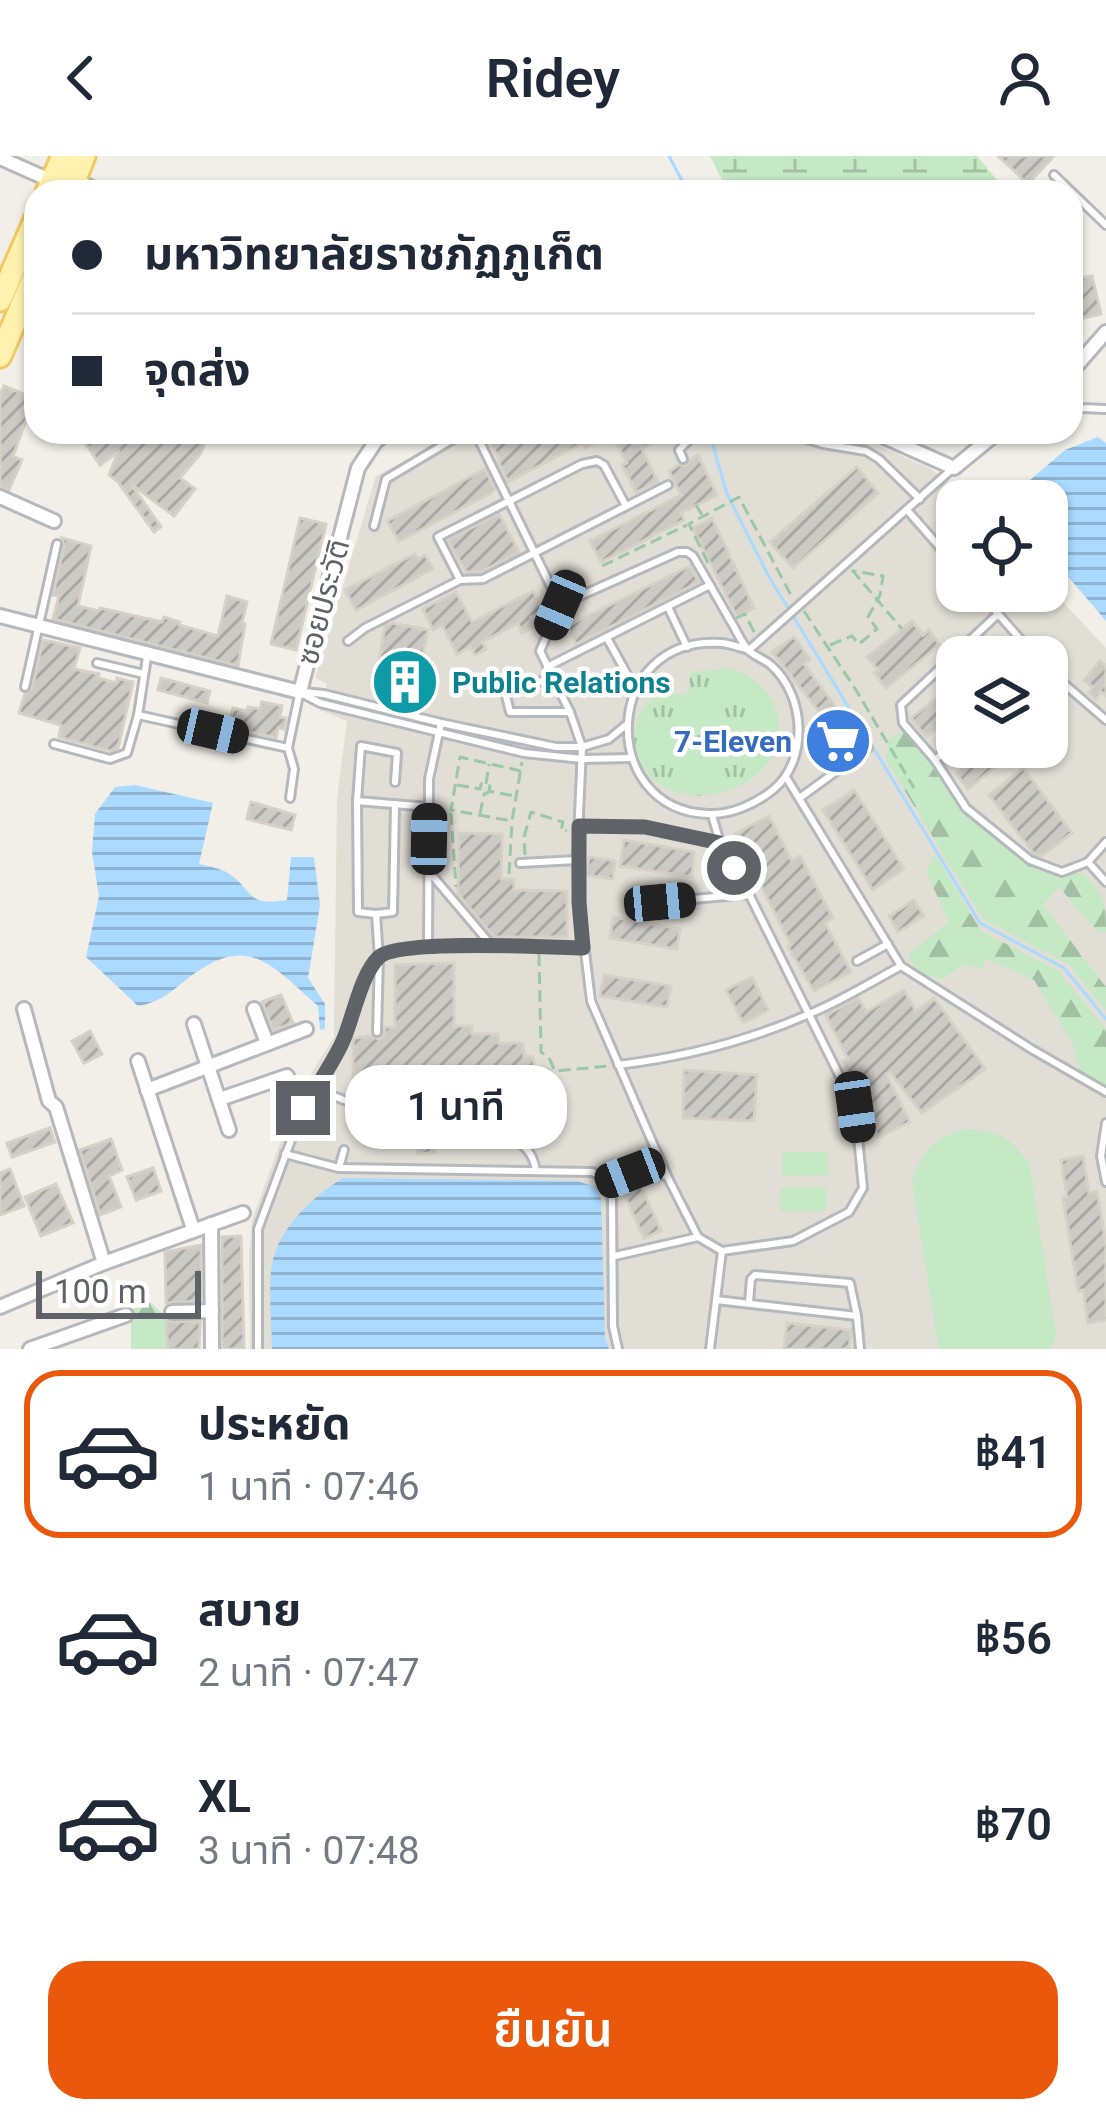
<!DOCTYPE html>
<html lang="th">
<meta charset="utf-8">
<style>
body{margin:0;font-family:Roboto,"Noto Sans Thai",sans-serif;background:#f6f6f7;color:#1f2937;height:100vh;display:flex;flex-direction:column;font-size:45px;white-space:nowrap}
*{box-sizing:border-box;margin:0}
p{font-size:39px;color:#747a83}
.icon{flex:none;width:66px;height:66px;fill:none;stroke:currentColor;stroke-width:2;stroke-linecap:round;stroke-linejoin:round}
.map{position:relative;height:1193px;overflow:hidden}
.details{display:flex;flex-direction:column;background:#fff;flex:1}
.details>*{flex:none}
.top-card{position:absolute;left:24px;top:24px;width:1059px;height:264px;border-radius:36px;box-shadow:0 3px 9px #0004;display:grid;align-content:center;height:264px;padding:0 48px;background:#fff}
.fabs{position:absolute;left:936px;top:324px;display:grid;gap:24px}
.fabs a{display:grid;place-items:center;width:132px;height:132px;border-radius:24px;background:#fff;box-shadow:0 3px 9px #0004;font-size:60px}
.scale{position:absolute;left:36px;bottom:30px;width:165px;box-sizing:border-box;padding-left:12px;border:6px solid #5f6368;border-top:0;font-size:33px;line-height:42px;white-space:nowrap;color:#5f6368;-webkit-text-stroke:9px #fff;paint-order:stroke}
.end{position:absolute;width:54px;height:54px;margin:-27px;border:15px solid #5f6368;background:#fff;box-shadow:0 0 0 6px #fff}
.from{border-radius:50%}
.bubble{position:absolute;height:84px;border-radius:36px;background:#fff;box-shadow:0 3px 9px #0004;font-size:39px;font-weight:600;line-height:84px;text-align:center}
.car{position:absolute;width:36px;height:72px;margin:-36px -18px;border-radius:15px;box-shadow:0 0 9px 3px #0007;background:linear-gradient(#222 24%,#8ab4d8 0 40%,#222 0 76%,#8ab4d8 0 86%,#222 0)}
.top-card b{display:flex;align-items:center;gap:42px;height:114px;font-size:45px}
.top-card b+b{border-top:3px solid #e0e1e3}
.top-card i{width:30px;height:30px;background:#1f2937}
ul{padding:21px 0 0;list-style:none}
li{display:flex;align-items:center;gap:36px;height:168px;margin:0 24px 18px;padding:0 24px;border:6px solid transparent;border-radius:36px}
li div{flex:1}
li b{display:block;font-size:45px}
li em{font-style:normal;font-weight:600}
li.on{border-color:#ea580c}
li>.icon{width:108px;height:108px;stroke-width:1.5}
.cta{display:flex;gap:24px;margin-top:auto;padding:24px 48px}
.cta a{flex:1;height:138px;border-radius:36px;background:#ea580c;color:#fff;font-size:48px;font-weight:600;line-height:138px;text-align:center}
header{display:flex;justify-content:space-between;align-items:center;height:156px;padding:0 48px;background:#fff;font-size:54px;font-weight:600}
.map>svg:first-child{display:block}
</style>
<header><svg class="icon" aria-label="back" viewBox="0 0 24 24"><path d="M15 5l-7 7 7 7"/></svg>Ridey<svg class="icon" aria-label="person" viewBox="0 0 24 24"><circle cx="12" cy="8" r="4"/><path d="M4 21q1-7 8-7t8 7"/></svg></header>
<div class="map">
<svg width="1106" height="1193" viewBox="0 0 1106 1193">
<defs>
<pattern id="grass-tufts" width="24" height="20" patternUnits="userSpaceOnUse" patternTransform="scale(3)"><rect width="24" height="20" fill="#c5e8c5"/><path d="M3 7l-1-3M5 7V3M7 7l1-3M15 17l-1-3M17 17v-4M19 17l1-3" fill="none" stroke="#a3c0a4"/></pattern>
<pattern id="forest-firs" width="22" height="20" patternUnits="userSpaceOnUse" patternTransform="scale(3)"><rect width="22" height="20" fill="#c5e8c5"/><path d="M5 1l3.5 6h-7zM16 11l3.5 6h-7z" fill="#a3c0a4"/></pattern>
<pattern id="wetland-marsh" width="20" height="14" patternUnits="userSpaceOnUse" patternTransform="scale(3)"><rect width="20" height="14" fill="#c5e8c5"/><path d="M1 5h8M5 5V1M11 12h8M15 12V8" fill="none" stroke="#a3c0a4"/></pattern>
<pattern id="water-rules" width="6" height="5" patternUnits="userSpaceOnUse" patternTransform="scale(3)"><rect width="6" height="5" fill="#aadaff"/><path d="M0 2.5h6" fill="none" stroke="#8eb4d2"/></pattern>
<pattern id="building-hatch" width="6" height="6" patternUnits="userSpaceOnUse" patternTransform="scale(3)"><rect width="6" height="6" fill="#cccac5"/><path d="M-1 1l2-2M0 6l6-6M5 7l2-2" fill="none" stroke="#a9a8a4"/></pattern>
</defs>
<rect width="100%" height="100%" fill="#f1efe8"/>
<path fill="#e1ded6" fill-rule="evenodd" d="M459,276H848L931,313L954,331L967,345H957V435H1047V429L1106,492V1193H250L249,1096L252,1064L297,941L334,881L337,642L347,565L320,554L327,528L315,522L376,320ZM957,501H1047V591H957Z"/>
<path fill="url(#grass-tufts)" d="M729,512C754,518 773,537 778,563C782,587 774,605 755,620C673,680 584,590 668,526L673,536L681,539L689,537L690,516Z"/>
<g fill="url(#forest-firs)">
<path d="M905,575L933,609L964,657L1026,708L1059,719L1083,717C1105,740 1106,744 1106,776H1098L1059,731L1043,749L1106,831V854L1068,808L983,763L886,604L889,583Z"/>
<path d="M935,698L981,775L1058,815L1106,873V931L1080,917L1074,890L1034,824L987,803L981,813L963,809L942,823L921,818L907,799L949,766L926,715Z"/>
<path d="M150,1146L166,1161L168,1193H131V1154Z"/>
</g>
<path fill="url(#wetland-marsh)" d="M710,0H977L1007,36H728Z"/>
<g fill="#c5e8c5">
<path d="M964,973C997,973 1009,981 1029,1007L1056,1179L1051,1193H939L912,1026C923,993 932,984 964,973Z"/>
<path d="M783,996H828V1019L782,1020Z"/>
<path d="M781,1031H826V1055H780Z"/>
</g>
<g fill="url(#water-rules)">
<path d="M1098,281L1106,287V465L1047,396V345H1006L1065,294Z"/>
<path d="M135,629L213,647L199,708C207,710 220,712 228,717C255,735 245,751 287,744L291,701H314L320,749L308,822L325,848V873L320,874L318,850C269,807 248,776 187,823C171,836 159,847 138,850L86,801L99,740L92,696L95,658L115,631Z"/>
<path d="M343,1022L577,1025L596,1031L601,1043L605,1183L609,1193H272C272,1169 268,1130 272,1108C278,1073 314,1039 343,1022Z"/>
</g>
<g fill="none" stroke-linecap="round" stroke-linejoin="round">
<g stroke="#aadaff" stroke-width="3">
<path d="M669,0L688,36"/>
<path d="M709,276L727,338L768,419L980,767L1064,812L1106,863"/>
</g>
</g>
<g fill="url(#building-hatch)" stroke="#d6d1c6" stroke-width="3">
<path d="M998,0H1054L1028,28Z"/>
<path d="M1092,120L1101,158L1071,165V136L1077,135L1075,123Z"/>
<path d="M4,230L34,242L13,300L22,304L9,334L0,331V239Z"/>
<path d="M78,276H181L205,286L201,297L180,322L195,333L174,360L131,328L161,371L154,376L118,326L109,319L118,296L100,309Z"/>
<path d="M484,276H672L642,293L658,326L636,336L622,309L627,307L611,278L585,292L583,287L508,326L498,305L500,304Z"/>
<path d="M698,299L717,339L681,357L684,364L601,406L590,385L681,339L669,315L679,309H687L690,304Z"/>
<path d="M857,311L878,337L793,412L770,386Z"/>
<path d="M485,313L495,333L491,337L399,385L387,365Z"/>
<path d="M499,358L519,396L481,416H466L448,384Z"/>
<path d="M300,362L326,368L296,494L271,488Z"/>
<path d="M712,362L754,452L737,461L693,372Z"/>
<path d="M62,382L91,390L78,450L99,455L100,452L162,466L164,461L180,466L179,469L218,480L227,440L247,446L242,467L245,468L238,510L53,463L59,440L53,439L64,390Z"/>
<path d="M415,398L418,403L425,399L433,413L356,454L345,434Z"/>
<path d="M690,410L699,426L576,488L567,470Z"/>
<path d="M533,435L543,455L531,461L535,470L522,477L518,467L482,486L486,493L475,499L470,491L457,498L442,469L433,474L423,453L456,436L472,466Z"/>
<path d="M912,465L923,479L929,474L940,489L886,532L874,517L878,514L867,501Z"/>
<path d="M392,467L428,474L415,540L390,535L395,508L379,505L385,470Z"/>
<path d="M794,481L810,504L804,508L860,584L827,605L815,586L834,574L772,496Z"/>
<path d="M43,484L80,492L74,513L99,518L98,522L116,527L117,522L133,526L118,592L110,595L59,581L61,569L19,557L25,538L32,533Z"/>
<path d="M1100,505L1106,510V540L1101,536L1096,543L1089,537L1093,531L1084,524Z"/>
<path d="M161,522L210,535L207,547L158,534Z"/>
<path d="M957,526V557L926,581L911,562Z"/>
<path d="M262,546L282,550L280,561L286,562L284,573L278,572L276,582L229,571L233,552L247,555L248,551L260,553Z"/>
<path d="M987,591H1020L968,633L956,618Z"/>
<path d="M1023,612L1072,677L1041,700L1034,698L989,639Z"/>
<path d="M854,634L904,713L873,734L823,654Z"/>
<path d="M251,646L295,659L291,674L247,663Z"/>
<path d="M769,660L792,705L800,700L833,762L825,767L851,816L814,835L788,791L791,789L735,678Z"/>
<path d="M459,677L502,678L501,723H514V734L567,735V781H494L458,738Z"/>
<path d="M624,684L694,696L692,721L620,710Z"/>
<path d="M589,701L615,705L613,723L586,719Z"/>
<path d="M914,744L924,760L898,776L889,760Z"/>
<path d="M613,761L680,773L677,793L610,782Z"/>
<path d="M454,807V870H472V878H498V887H523L524,900L533,901L535,911L551,914V931L534,933L530,946L524,945L523,958L499,959L497,968H473V974L436,980L435,997L417,998L416,981L379,979L378,969L353,967V952L356,946L353,940V882L371,880L379,883L384,879L385,871H395V809Z"/>
<path d="M604,819L671,830L667,851L600,840Z"/>
<path d="M752,821L768,854L743,867L726,834Z"/>
<path d="M904,834L916,855L934,842L985,913L922,957L890,916L886,918L910,966L878,981L842,905L848,903L826,859L858,842L866,856Z"/>
<path d="M281,839L293,867L273,874L262,846Z"/>
<path d="M90,875L102,898L84,907L72,885Z"/>
<path d="M684,914L757,919L754,965L683,962Z"/>
<path d="M50,972L55,986L12,1001L7,987Z"/>
<path d="M111,983L122,1014L109,1020L121,1051L100,1059L80,994Z"/>
<path d="M1083,1000L1089,1037L1097,1035L1106,1088V1164L1088,1167L1083,1134L1078,1135L1063,1042L1067,1041L1061,1004Z"/>
<path d="M153,1012L161,1035L136,1044L127,1021Z"/>
<path d="M10,1013L24,1050L0,1059V1017Z"/>
<path d="M639,1025L661,1075L644,1082L621,1032Z"/>
<path d="M56,1028L73,1067L41,1080L25,1041Z"/>
<path d="M241,1080L244,1193H222V1081Z"/>
<path d="M201,1089V1145L166,1147L165,1096Z"/>
<path d="M166,1165L200,1166L199,1193H168Z"/>
<path d="M787,1167L851,1174L849,1193H784Z"/>
</g>
<g fill="none" stroke-linecap="round" stroke-linejoin="round">
<defs>
<g id="lane">
<path d="M1054,19L1106,69"/>
<path d="M1071,249L1080,252L1106,253"/>
<path d="M475,276L560,449"/>
<path d="M785,276L823,288L866,295L879,303L920,343"/>
<path d="M683,303L679,294L688,285L689,276"/>
<path d="M626,350L604,309L597,305L582,308L438,381L460,424L483,423L668,329"/>
<path d="M908,355L957,411"/>
<path d="M374,370L386,323L465,276"/>
<path d="M978,435L1036,501"/>
<path d="M668,451L687,491"/>
<path d="M998,458L901,549L903,567L935,604L966,652L1030,704L1062,716L1088,706L1106,686"/>
<path d="M607,482L634,531"/>
<path d="M348,485L365,472L460,424"/>
<path d="M749,494L952,313"/>
<path d="M97,507L144,518"/>
<path d="M547,511L710,429"/>
<path d="M1047,513L1106,564"/>
<path d="M554,523L504,532L510,556H570"/>
<path d="M25,531L57,388"/>
<path d="M303,536L324,538L441,567L556,591H582L609,583L626,569"/>
<path d="M303,538L320,547L524,597L582,603L632,602"/>
<path d="M138,559L288,592"/>
<path d="M54,588L110,603L127,597L138,559L147,501"/>
<path d="M935,604L957,585"/>
<path d="M786,621L901,810L1033,894L1106,936"/>
<path d="M801,641L868,592"/>
<path d="M290,642L294,613L288,592L299,539"/>
<path d="M357,645L429,651"/>
<path d="M712,659L720,687L749,738L855,951L863,1032L849,1056L793,1085L722,1095L698,1081L667,1020L591,845L579,746L577,704L582,591L570,556L540,495L560,449L678,396H687L693,400C706,422 718,443 730,464C736,473 741,487 749,495C756,501 766,504 772,510C805,540 809,603 774,633C756,648 731,659 708,658C597,654 601,478 722,487C731,488 741,492 749,494"/>
<path d="M579,669L645,671L718,686"/>
<path d="M1088,706L1106,726"/>
<path d="M520,707L577,704"/>
<path d="M431,718L492,790"/>
<path d="M660,746L749,738"/>
<path d="M376,758L393,756L395,648"/>
<path d="M428,790L429,623L441,567"/>
<path d="M857,805L888,788"/>
<path d="M377,876L379,802L376,758L358,756L357,645L361,590L397,597L395,626"/>
<path d="M618,909C684,901 748,885 809,858C841,845 871,826 901,810"/>
<path d="M316,933L349,946"/>
<path d="M1106,967L1101,1000L1106,1026"/>
<path d="M447,984C481,982 529,969 536,1015"/>
<path d="M285,998L339,1012L344,994"/>
<path d="M339,1012L592,1016C607,1022 610,1029 612,1044L613,1170L618,1193"/>
<path d="M607,1025C630,1017 644,1014 667,1020"/>
<path d="M615,1100L698,1081"/>
<path d="M716,1144L857,1160L860,1193"/>
<path d="M749,1146L751,1123L755,1119L850,1127L857,1160"/>
<path d="M258,1193V1073L303,952L342,886L369,816L379,802L390,795L428,790L583,792"/>
<path d="M710,1193L722,1095"/>
</g>
<g id="street">
<path d="M0,2L52,25"/>
<path d="M75,23L99,36"/>
<path d="M1071,216L1106,176"/>
<path d="M873,276L954,312L998,276"/>
<path d="M0,341L54,365"/>
<path d="M0,460L300,536L358,312L376,285L388,276"/>
<path d="M24,853L49,945L56,951L104,1107"/>
<path d="M254,853L267,887"/>
<path d="M194,868L229,974"/>
<path d="M138,905L193,1073"/>
<path d="M147,934L306,873"/>
<path d="M220,943L287,920"/>
<path d="M211,1068L212,1193"/>
<path d="M0,1151L104,1107L243,1057"/>
<path d="M172,1156L212,1155"/>
<path d="M30,1193L126,1159"/>
</g>
<g id="primary">
<path d="M47,36L63,0"/>
<path d="M70,36L84,0"/>
<path d="M0,144L36,62"/>
<path d="M0,200L36,116"/>
</g>
</defs>
<use href="#lane" stroke="#b5b8bc" stroke-width="12"/>
<use href="#street" stroke="#b5b8bc" stroke-width="18"/>
<use href="#primary" stroke="#f2c960" stroke-width="27"/>
<g stroke="#9cc7a9" stroke-width="3" stroke-dasharray="12 6" stroke-linecap="butt">
<path d="M696,349L702,359"/>
<path d="M708,407L689,368L739,341L792,441"/>
<path d="M602,410L687,369"/>
<path d="M852,414L902,473"/>
<path d="M804,455L856,534L914,632"/>
<path d="M736,462L745,458L755,478"/>
<path d="M830,489L852,480L859,488L877,473L868,461L880,439L883,420L853,415"/>
<path d="M806,596H821"/>
<path d="M818,598L827,612"/>
<path d="M521,615L460,601L451,654L512,665L522,606"/>
<path d="M486,628L489,608"/>
<path d="M457,629L480,633L481,628L490,630L489,635L514,640"/>
<path d="M451,657L456,731"/>
<path d="M480,658L484,638L489,636"/>
<path d="M525,699L524,681L531,656L563,666L561,674L567,675"/>
<path d="M509,718L512,666"/>
<path d="M539,798L541,896L549,902L555,915L609,910"/>
</g>
<use href="#lane" stroke="#fff" stroke-width="6"/>
<use href="#street" stroke="#fff" stroke-width="12"/>
<use href="#primary" stroke="#fff2af" stroke-width="21"/>
</g>
<g fill="none" stroke-linecap="round" stroke-linejoin="round">
<path stroke="#5f6368" stroke-width="15" d="M303,952C317,931 331,910 342,887C353,864 360,819 379,801C399,783 549,791 583,792L579,746V670L645,671L720,687L734,712"/>
</g>
<defs>
<symbol id="building-disc" viewBox="-11 -11 22 22"><circle r="9.5" fill="#0f9aa8" stroke="#fff"/><path d="M-4-6H4V6H1V3H-1V6H-4ZM-2.5-4.3h1.7v1.8h-1.7ZM.8-4.3h1.7v1.8H.8ZM-2.5-1h1.7V.8h-1.7ZM.8-1h1.7V.8H.8Z" fill="#fff"/></symbol>
<symbol id="supermarket-disc" viewBox="-11 -11 22 22"><circle r="9.5" fill="#3f7fe0" stroke="#fff"/><path d="M-6-5.5h2.5l.6 2H6L4.5 2H-2.5L-4.4-4H-6ZM-1.5 3.2a1.3 1.3 0 1 0 .1 0ZM3 3.2a1.3 1.3 0 1 0 .1 0Z" fill="#fff"/></symbol>
</defs>
<g fill-rule="evenodd">
<use href="#building-disc" x="367" y="488" width="76" height="76"/>
<use href="#supermarket-disc" x="800" y="547" width="76" height="76"/>
</g>
<g text-anchor="middle" dominant-baseline="central" stroke-width="9" stroke-linejoin="round" paint-order="stroke">
<g font-size="30" fill="#5f6368" stroke="#fff">
<text transform="translate(323 446) rotate(-75)">ซอยประวัติ</text>
</g>
<g font-size="30" font-weight="bold" fill="#0d838f" stroke="#fff" text-anchor="start">
<text x="452" y="526">Public Relations</text>
</g>
<g font-size="30" font-weight="bold" fill="#366cbe" stroke="#fff" text-anchor="end">
<text x="792" y="585">7-Eleven</text>
</g>
</g>
</svg>
<div class="fabs">
<a><svg class="icon" aria-label="locate" viewBox="0 0 24 24"><circle cx="12" cy="12" r="6"/><path d="M12 2v4M12 18v4M2 12h4M18 12h4"/></svg></a>
<a><svg class="icon" aria-label="layers" viewBox="0 0 24 24"><path d="M12 4l9 5-9 5-9-5zM3 14l9 5 9-5"/></svg></a>
</div>
<div class="scale">100 m</div>
<i class="end from" style="left:734px;top:712px"></i>
<i class="end" style="left:303px;top:952px"></i>
<div class="bubble" style="left:345px;top:909px;width:222px">1 นาที</div>
<i class="car" style="left:560px;top:449px;rotate:203deg"></i>
<i class="car" style="left:213px;top:575px;rotate:103deg"></i>
<i class="car" style="left:429px;top:683px;rotate:1deg"></i>
<i class="car" style="left:660px;top:746px;rotate:85deg"></i>
<i class="car" style="left:855px;top:951px;rotate:172deg"></i>
<i class="car" style="left:630px;top:1017px;rotate:249deg"></i>
<div class="top-card">
<b><i class="from"></i>มหาวิทยาลัยราชภัฏภูเก็ต</b>
<b><i></i>จุดส่ง</b>
</div>
</div>
<section class="details">
<ul>
<li class="on"><svg class="icon" aria-label="car" viewBox="0 0 24 24"><path d="M5 17H2v-5l4-1 3-4h7l3 4 3 1v5h-3M9 17h6M6 11h13"/><circle cx="7" cy="17" r="2"/><circle cx="17" cy="17" r="2"/></svg><div><b>ประหยัด</b><p>1 นาที · 07:46</p></div><em>฿41</em></li>
<li><svg class="icon" aria-label="car" viewBox="0 0 24 24"><path d="M5 17H2v-5l4-1 3-4h7l3 4 3 1v5h-3M9 17h6M6 11h13"/><circle cx="7" cy="17" r="2"/><circle cx="17" cy="17" r="2"/></svg><div><b>สบาย</b><p>2 นาที · 07:47</p></div><em>฿56</em></li>
<li><svg class="icon" aria-label="car" viewBox="0 0 24 24"><path d="M5 17H2v-5l4-1 3-4h7l3 4 3 1v5h-3M9 17h6M6 11h13"/><circle cx="7" cy="17" r="2"/><circle cx="17" cy="17" r="2"/></svg><div><b>XL</b><p>3 นาที · 07:48</p></div><em>฿70</em></li>
</ul>
<div class="cta"><a>ยืนยัน</a></div>
</section>
